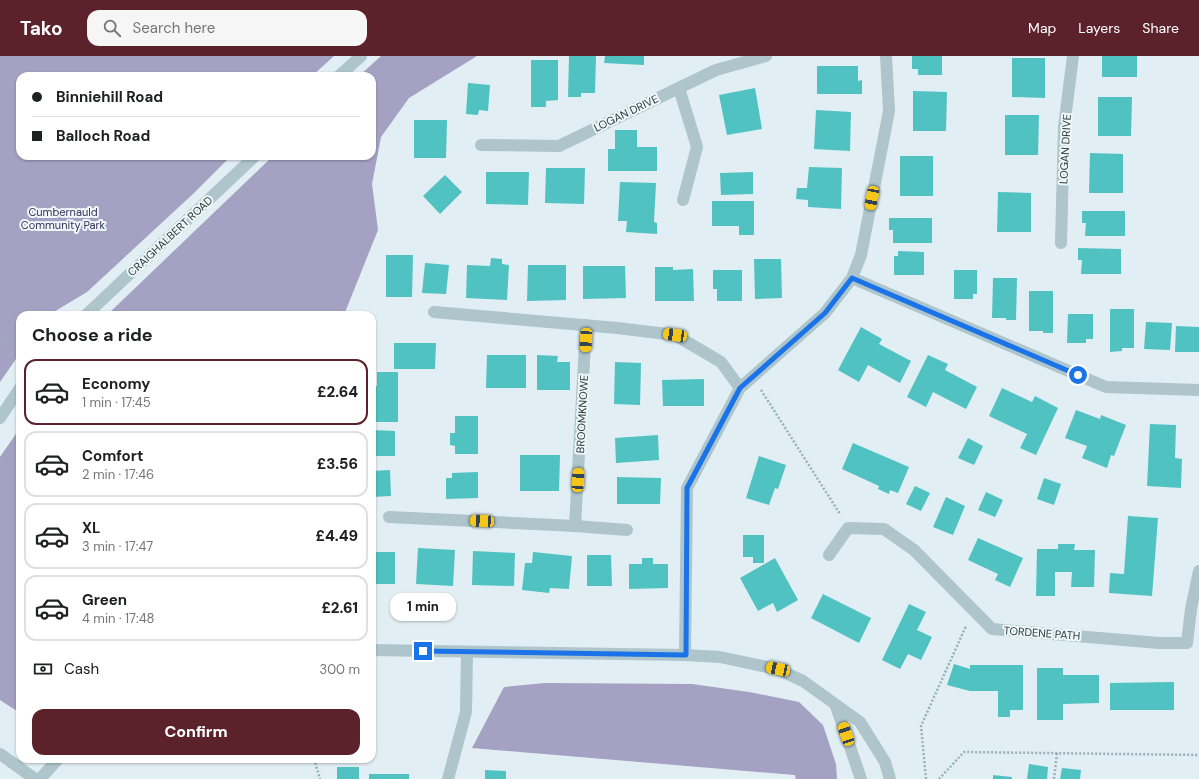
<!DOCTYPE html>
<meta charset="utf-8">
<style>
body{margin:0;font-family:"DM Sans",sans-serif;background:#f6f6f6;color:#202124;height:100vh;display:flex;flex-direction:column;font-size:15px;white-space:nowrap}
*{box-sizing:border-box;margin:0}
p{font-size:13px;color:#757577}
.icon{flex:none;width:22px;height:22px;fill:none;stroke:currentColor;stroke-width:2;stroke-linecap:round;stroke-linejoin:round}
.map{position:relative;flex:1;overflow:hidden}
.details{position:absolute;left:16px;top:255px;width:360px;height:452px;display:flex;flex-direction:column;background:#fff;border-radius:12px;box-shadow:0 1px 3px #0004}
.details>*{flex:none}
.top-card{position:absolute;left:16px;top:16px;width:360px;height:88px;border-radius:12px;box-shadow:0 1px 3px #0004;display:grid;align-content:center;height:88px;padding:0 16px;background:#fff}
.end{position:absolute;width:18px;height:18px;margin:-9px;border:5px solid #1a73e8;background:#fff;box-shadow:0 0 0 2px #fff}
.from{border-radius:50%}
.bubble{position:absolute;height:28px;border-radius:12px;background:#fff;box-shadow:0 1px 3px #0004;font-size:13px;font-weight:800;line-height:28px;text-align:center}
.car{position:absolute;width:12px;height:24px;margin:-12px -6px;border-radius:5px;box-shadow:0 0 3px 1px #0007;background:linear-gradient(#f5c518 24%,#345 0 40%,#f5c518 0 76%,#345 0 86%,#f5c518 0)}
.top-card b{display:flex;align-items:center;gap:14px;height:38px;font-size:15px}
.top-card b+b{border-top:1px solid #e0e0e0}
.top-card i{width:10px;height:10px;background:#202124}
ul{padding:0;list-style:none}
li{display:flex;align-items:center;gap:12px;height:66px;margin:0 8px 6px;padding:0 8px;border:2px solid #e0e0e0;border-radius:12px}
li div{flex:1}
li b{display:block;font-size:15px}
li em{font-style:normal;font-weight:800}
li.current{border-color:#5b222c}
li>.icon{width:36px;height:36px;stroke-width:1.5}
h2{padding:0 16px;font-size:18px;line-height:48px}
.pay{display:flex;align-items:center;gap:10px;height:44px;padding:0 16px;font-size:15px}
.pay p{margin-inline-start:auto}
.primary-button{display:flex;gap:8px;margin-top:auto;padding:8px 16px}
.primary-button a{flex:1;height:46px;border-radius:12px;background:#5b222c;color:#fff;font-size:16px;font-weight:800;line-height:46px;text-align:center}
header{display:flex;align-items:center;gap:24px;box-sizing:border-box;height:56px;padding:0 20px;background:#5b222c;color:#fff}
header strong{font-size:19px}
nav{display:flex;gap:22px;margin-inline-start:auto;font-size:14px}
.search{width:280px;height:36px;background:#f6f6f6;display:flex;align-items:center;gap:10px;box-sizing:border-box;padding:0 14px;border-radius:12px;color:#757577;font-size:15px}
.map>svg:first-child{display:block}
</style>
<header>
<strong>Tako</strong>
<div class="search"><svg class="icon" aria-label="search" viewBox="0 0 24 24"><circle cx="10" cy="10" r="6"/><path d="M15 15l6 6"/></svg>Search here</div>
<nav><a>Map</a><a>Layers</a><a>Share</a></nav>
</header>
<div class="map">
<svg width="1199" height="723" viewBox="0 0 1199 723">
<rect width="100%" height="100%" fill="#e1eef3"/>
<g fill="#a4a1c2">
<path d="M0,0H334L312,20H20V100H231L194,137L87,236L57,254L52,259H20V297L0,326Z"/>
<path d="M381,0H477L409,42L381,81L372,128L378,174L344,259H107L273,100H372V20H359Z"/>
<path d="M20,372V657L0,644V401Z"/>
<path d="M545,627L692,628L749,636L799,646L823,669L836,708L837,723H796L795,719L472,692L504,631Z"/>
</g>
<g fill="#50c2c2">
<path d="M569,0H596L595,37H581V41H568Z"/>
<path d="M605,0H644V9L604,7Z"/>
<path d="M912,0H942V19H918V13H912Z"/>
<rect x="1102" y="0" width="35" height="21"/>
<path d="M1012,2H1045V42L1012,41Z"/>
<path d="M531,4H558V44L546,45V51H531Z"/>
<path d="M817,10H858V25L862,24V38H817Z"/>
<path d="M468,27L490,29L488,55L479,54L478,59L466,58Z"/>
<path d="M755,32L762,73L727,79L719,39Z"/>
<path d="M913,35L947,36L946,75H913Z"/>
<path d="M1098,41H1132L1131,80H1098Z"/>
<path d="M816,54L851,56L850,95L814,93Z"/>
<path d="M1005,59H1039L1038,99H1005Z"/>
<path d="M414,64H447L446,102H414Z"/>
<path d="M615,74H637V91H657V115H608V93H615Z"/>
<path d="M1090,97L1123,98V137H1089Z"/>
<rect x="900" y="100" width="33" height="40"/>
<path d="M809,111L842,112L841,153L808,151V144L796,143L797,132H807Z"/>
<path d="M546,112H585L584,148L545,147Z"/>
<path d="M486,116H529L528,149L486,148Z"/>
<path d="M753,116V138L721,139L720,117Z"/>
<path d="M445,119L462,136L440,158L423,140Z"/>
<path d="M620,126L656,127L654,166L657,167V178L626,176L627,165H618Z"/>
<path d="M998,136L1031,137V176H997Z"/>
<path d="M712,145H754V179H739V170H712Z"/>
<path d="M1082,155H1125V180H1085L1086,167H1082Z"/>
<path d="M889,162H932V187H893V174H889Z"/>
<path d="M1078,192L1121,193V218H1081L1082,204H1078Z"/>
<path d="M898,195L924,196V219H894V200H898Z"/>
<path d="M386,199H413L412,241H386Z"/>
<path d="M491,202L502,203V208L509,209L507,244L466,242L467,209L490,210Z"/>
<path d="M754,203H781L782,242L755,243Z"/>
<path d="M425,207L449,209L446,238L422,237Z"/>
<path d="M528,209H566V244L527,245Z"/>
<path d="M583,210H625L626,242L583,243Z"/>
<path d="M655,211H673V214L693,213L694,245H655Z"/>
<path d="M713,214H742V245H717V233H713Z"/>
<path d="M954,214H977V238H973V243H954Z"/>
<path d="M993,222H1017L1016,264H1006V262H992Z"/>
<path d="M1029,235H1053V277H1043V275H1029Z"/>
<path d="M1110,253H1134V292H1122V295L1110,296Z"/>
<path d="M1068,258H1093V283H1086V287H1067Z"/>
<path d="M1146,266L1172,267L1170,294L1144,293Z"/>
<path d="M1176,270L1199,271V296H1175Z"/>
<path d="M861,271L882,283L879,288L911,305L900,327L868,309L859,326L838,314Z"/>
<path d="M394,287H436L435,313H394Z"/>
<path d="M487,299H526V332H486Z"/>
<path d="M537,299L558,300L557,306H570V334H537Z"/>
<path d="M928,299L948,308L945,314L977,331L966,353L933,336L926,351L907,341Z"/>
<path d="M615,306L641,307L640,349L614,348Z"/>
<path d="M377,316H398V366H372V330H377Z"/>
<path d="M704,323V350H663L662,324Z"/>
<path d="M1002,332L1032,346L1035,340L1058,352L1036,399L1020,392L1027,378L989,360Z"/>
<path d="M1076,354L1100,363L1101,359L1126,369L1114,400L1111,399L1107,412L1082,402L1087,390L1065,382Z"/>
<path d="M455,360H478V398H455V390L450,389V377H455Z"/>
<path d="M1150,368L1176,369L1175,402L1182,403L1181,432L1147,430Z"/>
<path d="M372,374L395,375V400H372Z"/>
<path d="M658,379L659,404L616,407L615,382Z"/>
<path d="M968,382L983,390L974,409L958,402Z"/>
<path d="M853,387L909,411L898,437L890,434L889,438L878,433L879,430L842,413Z"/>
<path d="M520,399H560L559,435H520Z"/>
<path d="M759,400L786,409L778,433L775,432L769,449L746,442Z"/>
<path d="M390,414L391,440L372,441V415Z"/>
<path d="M478,416V442L446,443V422H452V417Z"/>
<path d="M617,421L661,422L660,448H617Z"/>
<path d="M1044,422L1061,428L1054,449L1037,443Z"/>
<path d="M915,430L930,437L921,455L906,448Z"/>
<path d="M986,436L1003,444L995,461L978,454Z"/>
<path d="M946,441L965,450L953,479L933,471Z"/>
<path d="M1128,460L1158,462L1152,540L1109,537L1110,517L1124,518Z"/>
<path d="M743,479H764V507H753V501H743Z"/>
<path d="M978,482L1023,502L1010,531L995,524L998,518L968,504Z"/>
<path d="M1058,488H1075L1074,494H1095L1094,531H1071L1072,516H1055V540H1036L1037,493H1058Z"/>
<path d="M418,492L455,494L453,530L416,528Z"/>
<path d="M473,495L515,497L514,530L472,529Z"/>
<rect x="372" y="496" width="23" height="32"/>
<path d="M533,496L572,500L569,533L550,532L549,537L522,534L525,507H532Z"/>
<path d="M587,499H611L612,530H587Z"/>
<path d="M642,502H653V508H668V532L629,533V508H642Z"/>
<path d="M775,502L798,544L777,556L773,547L758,555L740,522Z"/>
<path d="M823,538L871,562L859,587L811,562Z"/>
<path d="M909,548L926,556L917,574L932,581L921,604L908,598L900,613L882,604Z"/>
<path d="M954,608L970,613V609H1023V654H1010V661H998V635H970L947,629Z"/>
<path d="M1037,612H1063V619H1099V647L1063,648V664H1037Z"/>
<path d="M1174,626V654H1110V627Z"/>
<path d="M1029,708L1048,711L1047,723H1027Z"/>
<rect x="337" y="711" width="22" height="12"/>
<path d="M1062,712L1081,714L1080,723H1060Z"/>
<path d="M485,714L506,715V723H485Z"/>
<rect x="369" y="718" width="40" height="5"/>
<path d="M993,719L1012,721V723H993Z"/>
</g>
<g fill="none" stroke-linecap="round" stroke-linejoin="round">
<g stroke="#97b1b7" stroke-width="2.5" stroke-dasharray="2 2" stroke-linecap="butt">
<path d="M0,283L20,294"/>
<path d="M761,334L840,458"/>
<path d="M314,703L320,723"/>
<path d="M926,723L921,670L966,570"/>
<path d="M939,723L964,696L1199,699"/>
<path d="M1054,723L1057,697"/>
</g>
<g stroke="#adc5cb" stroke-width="12">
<path d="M339,20L361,0"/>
<path d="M679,32L697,91L683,144"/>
<path d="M481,89L559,90L716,14L766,0"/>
<path d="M1061,187L1064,71L1073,0"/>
<path d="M852,222L1106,331L1199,334"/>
<path d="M434,256L617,272L675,279L721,306L740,332"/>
<path d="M86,259L255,100"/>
<path d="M0,362L20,332"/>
<path d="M389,461L575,470L627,474"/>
<path d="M575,470L586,269"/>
<path d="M829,499L848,472L884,473L914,494L992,573L1159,587H1187L1191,553L1199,515"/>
<path d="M372,594L685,599L720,601L777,613L803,625L860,666L885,706L890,723"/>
<path d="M685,599L687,432L740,332L825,257L852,222L861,199L889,55L886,0"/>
<path d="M836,650L861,723"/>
<path d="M0,698L35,723"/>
<path d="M40,723L58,703"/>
<path d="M448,723L466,656L467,596"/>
</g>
</g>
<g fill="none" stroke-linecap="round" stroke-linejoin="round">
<path stroke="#1a73e8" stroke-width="5" d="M423,595L686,599L687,432L740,332L825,257L852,222L1078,319"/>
</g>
<g text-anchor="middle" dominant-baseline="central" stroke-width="4" stroke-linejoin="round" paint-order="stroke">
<g font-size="11" fill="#2b393a" stroke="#eef7fa">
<text transform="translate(626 57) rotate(-26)">LOGAN DRIVE</text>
<text transform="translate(1065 93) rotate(-87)">LOGAN DRIVE</text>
<text transform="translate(170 180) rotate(-43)">CRAIGHALBERT ROAD</text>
<text transform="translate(582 358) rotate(-87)">BROOMKNOWE</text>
<text transform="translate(1042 577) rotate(4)">TORDENE PATH</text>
</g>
<g font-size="11" fill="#343057" stroke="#eef7fa">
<text x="63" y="156">Cumbernauld<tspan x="63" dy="13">Community Park</tspan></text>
</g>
</g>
</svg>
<i class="end from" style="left:1078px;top:319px"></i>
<i class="end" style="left:423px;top:595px"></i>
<div class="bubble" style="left:390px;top:537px;width:66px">1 min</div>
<i class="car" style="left:872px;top:142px;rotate:191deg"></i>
<i class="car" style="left:675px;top:279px;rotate:278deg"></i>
<i class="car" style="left:586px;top:284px;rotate:183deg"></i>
<i class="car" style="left:578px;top:424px;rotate:3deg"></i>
<i class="car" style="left:482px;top:465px;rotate:273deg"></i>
<i class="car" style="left:778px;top:613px;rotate:282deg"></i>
<i class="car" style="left:846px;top:678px;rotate:341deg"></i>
<div class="top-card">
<b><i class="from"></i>Binniehill Road</b>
<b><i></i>Balloch Road</b>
</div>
<section class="details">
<h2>Choose a ride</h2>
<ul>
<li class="current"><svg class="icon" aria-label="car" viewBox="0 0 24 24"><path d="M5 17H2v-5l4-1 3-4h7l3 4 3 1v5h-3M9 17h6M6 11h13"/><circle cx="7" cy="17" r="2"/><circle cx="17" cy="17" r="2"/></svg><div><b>Economy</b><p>1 min · 17:45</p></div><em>£2.64</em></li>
<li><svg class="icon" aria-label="car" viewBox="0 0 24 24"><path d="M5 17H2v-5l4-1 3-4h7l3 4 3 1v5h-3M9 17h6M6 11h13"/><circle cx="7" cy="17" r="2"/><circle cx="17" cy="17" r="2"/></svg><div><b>Comfort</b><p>2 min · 17:46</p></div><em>£3.56</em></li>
<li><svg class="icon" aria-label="car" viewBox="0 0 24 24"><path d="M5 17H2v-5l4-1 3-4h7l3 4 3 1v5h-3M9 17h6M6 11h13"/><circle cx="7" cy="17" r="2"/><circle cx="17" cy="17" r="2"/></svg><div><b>XL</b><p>3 min · 17:47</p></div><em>£4.49</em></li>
<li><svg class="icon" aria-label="car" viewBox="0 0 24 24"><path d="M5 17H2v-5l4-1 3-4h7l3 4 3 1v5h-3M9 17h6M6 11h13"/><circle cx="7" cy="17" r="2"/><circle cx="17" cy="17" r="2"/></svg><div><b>Green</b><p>4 min · 17:48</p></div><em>£2.61</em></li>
</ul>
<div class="pay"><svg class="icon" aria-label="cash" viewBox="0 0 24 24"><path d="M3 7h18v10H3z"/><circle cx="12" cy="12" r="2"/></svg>Cash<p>300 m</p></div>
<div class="primary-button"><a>Confirm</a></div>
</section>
</div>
